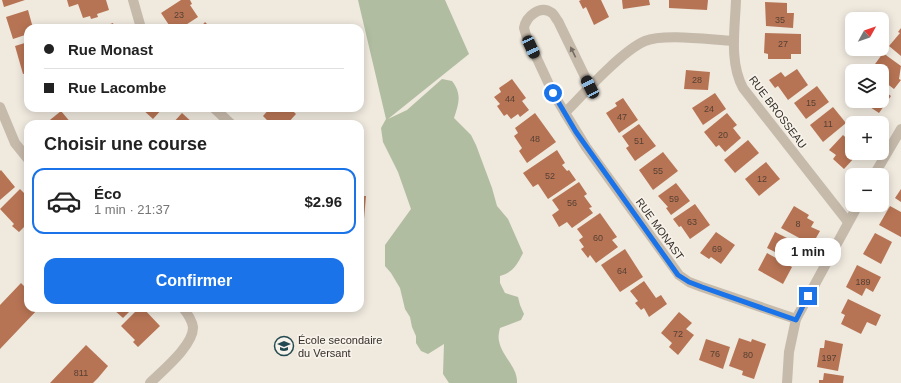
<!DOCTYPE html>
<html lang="fr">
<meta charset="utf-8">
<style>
body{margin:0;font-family:Helvetica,sans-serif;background:#f2f2f2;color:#222;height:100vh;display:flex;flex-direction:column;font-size:15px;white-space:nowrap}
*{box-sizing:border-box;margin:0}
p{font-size:13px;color:#767676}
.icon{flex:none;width:22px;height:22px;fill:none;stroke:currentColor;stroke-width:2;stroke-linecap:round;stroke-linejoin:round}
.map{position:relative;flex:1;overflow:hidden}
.details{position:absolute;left:24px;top:120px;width:340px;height:192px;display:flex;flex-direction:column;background:#fff;border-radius:12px;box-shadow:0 2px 10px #0003}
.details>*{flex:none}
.banner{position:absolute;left:24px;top:24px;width:340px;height:88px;border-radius:12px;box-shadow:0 2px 10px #0003;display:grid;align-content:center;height:88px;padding:0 20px;background:#fff}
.needle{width:26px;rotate:50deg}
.controls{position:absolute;left:845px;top:12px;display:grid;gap:8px}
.controls a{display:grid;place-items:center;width:44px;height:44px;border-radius:8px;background:#fff;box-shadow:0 2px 10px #0003;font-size:20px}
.end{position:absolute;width:18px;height:18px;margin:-9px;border:5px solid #1a73e8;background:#fff;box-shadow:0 0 0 2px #fff}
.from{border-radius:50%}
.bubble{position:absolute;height:28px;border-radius:12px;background:#fff;box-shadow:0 2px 10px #0003;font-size:13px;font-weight:700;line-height:28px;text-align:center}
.car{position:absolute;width:12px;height:24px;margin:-12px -6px;border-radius:5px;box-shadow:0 0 3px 1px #0007;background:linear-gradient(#222 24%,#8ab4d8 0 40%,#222 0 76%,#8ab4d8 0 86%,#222 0)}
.banner b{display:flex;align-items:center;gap:14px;height:38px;font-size:15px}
.banner b+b{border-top:1px solid #e0e0e0}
.banner i{width:10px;height:10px;background:#222}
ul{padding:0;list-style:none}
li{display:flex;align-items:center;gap:12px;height:66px;margin:0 8px 6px;padding:0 12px;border:2px solid transparent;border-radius:12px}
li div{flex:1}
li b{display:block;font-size:15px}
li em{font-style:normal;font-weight:700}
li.active{border-color:#1a73e8}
li>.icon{width:36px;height:36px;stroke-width:1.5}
h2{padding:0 20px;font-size:18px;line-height:48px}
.primary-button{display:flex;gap:8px;margin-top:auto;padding:8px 20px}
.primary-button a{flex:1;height:46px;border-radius:12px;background:#1a73e8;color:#fff;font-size:16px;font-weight:700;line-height:46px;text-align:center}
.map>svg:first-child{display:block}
</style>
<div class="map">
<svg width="901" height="383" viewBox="0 0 901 383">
<rect width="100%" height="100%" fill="#efe9de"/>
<path fill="#b0bda0" d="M358,0H445L469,54L388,119L407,110L442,79L452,81C462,94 459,103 454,118L471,135L476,145L492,188L497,206L508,219L523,253C517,265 513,272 500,276V283L505,293L518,297L520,305L524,314L521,320L500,328C499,332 498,337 499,341C502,357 518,367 517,383H449L443,374L444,344L428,354L421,351L416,343V336L412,327L410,317L405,309L400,288L391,273L385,266V245L411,209L398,172L383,142L381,128L386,119Z"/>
<g fill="#b77454">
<path d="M2,0H25L4,7Z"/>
<path d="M67,0H106L109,10L97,14L98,17L91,19L90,16L83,18L78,4L69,7Z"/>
<path d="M181,0H190L192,4L190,5L198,17L181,28H171L161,13Z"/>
<path d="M581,0H601L609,17L594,25L586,7L583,9L579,1Z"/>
<path d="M622,0H649L650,5L623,9Z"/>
<path d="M669,0H708L707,10L669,8Z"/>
<path d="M765,2L787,3V13H794L793,28L766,26Z"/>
<path d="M28,10L33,28H28V34L13,39L6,17Z"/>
<path d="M205,22L211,28H200Z"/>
<path d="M113,23L115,28H99Z"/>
<path d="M901,28V56L889,46L900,33L898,32Z"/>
<path d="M765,33L801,34V54H791V59H768V54L764,53Z"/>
<path d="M28,42V73L23,74L15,46Z"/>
<path d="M883,53L901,66L899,79L901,80L894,89L882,80V71H870Z"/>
<path d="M797,69L808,85L788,100L778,86L775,88L769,80L781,72L785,77Z"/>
<path d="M686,70L710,72L708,90L684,89Z"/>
<path d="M512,79L526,98L522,101L529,110L520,117L518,114L511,119L507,114L504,116L497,106L500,104L494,97L501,92L499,88Z"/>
<path d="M817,86L829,102L806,119L794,103Z"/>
<path d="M882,89L891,96L879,113L861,101H882Z"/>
<path d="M715,93L726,109L703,125L692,108Z"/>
<path d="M623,98L638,120L619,133L606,113L617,106L615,103Z"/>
<path d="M833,107L846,123L823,142L810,125Z"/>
<path d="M141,108H163L153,119Z"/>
<path d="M270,108H290L296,114L287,124H268L269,122L263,116Z"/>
<path d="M61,111L72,124H45Z"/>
<path d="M182,113L194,124H172Z"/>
<path d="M535,113L556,142L527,163L519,151L522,148L514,136L518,133L515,128Z"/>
<path d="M727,113L737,125L733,128L741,138L725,152L719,145L716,147L704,132Z"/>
<path d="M639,124L656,146L635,161L626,148L629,146L622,136Z"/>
<path d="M843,135L852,143L851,154L855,157L844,169L833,159L836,155L829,150Z"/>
<path d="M748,140L759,153L735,173L724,160Z"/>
<path d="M557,150L565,163L562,165L567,171L569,170L576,180L548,199L538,184L533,187L523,173Z"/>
<path d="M663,152L678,171L653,190L639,170Z"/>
<path d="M766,162L780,179L759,196L745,179Z"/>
<path d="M1,170L15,187L0,200V171Z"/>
<path d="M579,182L587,194L584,196L592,207L589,208L593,213L572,228L567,222L559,227L552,215L559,210L552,200Z"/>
<path d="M676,183L690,201L671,215L666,208L668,207L658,196Z"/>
<path d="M20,189L28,197V223L19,232L12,226L14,224L0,209Z"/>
<path d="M901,189V202L895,198Z"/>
<path d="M360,196H366L364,219H360Z"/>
<path d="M695,204L710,225L690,239L681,226L679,227L673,219Z"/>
<path d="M794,206L809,215L807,218L814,222L811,227L820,231L812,245L781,228Z"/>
<path d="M890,206L901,212V237L879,225Z"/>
<path d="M600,213L617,237L612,240L618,247L596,263L590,255L588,258L581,249L584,247L579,240L583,237L577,229Z"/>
<path d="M716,232L735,245L721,264L711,257L709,259L700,253Z"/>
<path d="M775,232L803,246L795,262L767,248Z"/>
<path d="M875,233L892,242L881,264L863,254Z"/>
<path d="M625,249L643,277L620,292L601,265Z"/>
<path d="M767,253L792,267L783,284L758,270Z"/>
<path d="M857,265L881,277L873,292L866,288L862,296L846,287Z"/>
<path d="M644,281L656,298L661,295L667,304L649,317L644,308L641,310L635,303L638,301L630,291Z"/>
<path d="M21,283L28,290V308H39L0,349V305Z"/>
<path d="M848,299L881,315L876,326L867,322L861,334L841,324L845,315L841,313Z"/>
<path d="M112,308H133L123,318Z"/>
<path d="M139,308H143L160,326L138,347L133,342L135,340L121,326Z"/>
<path d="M679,312L692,323L686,329L694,335L678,355L669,347L672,343L661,333Z"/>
<path d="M739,338L751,342L752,339L766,344L754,379L742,375L743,371L729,366Z"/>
<path d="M706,339L730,347L723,369L699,360Z"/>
<path d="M825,340L843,344L838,371L817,367L820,348H824Z"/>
<path d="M86,345L108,366L98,378L93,383H50Z"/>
<path d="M824,373L844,376L843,383H819V380H823Z"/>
</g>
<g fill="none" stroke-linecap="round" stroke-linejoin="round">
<g stroke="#c6baab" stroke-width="10">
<path d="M133,0L141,28"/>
<path d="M736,0C735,29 729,62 743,88L848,222"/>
<path d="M734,41C711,40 665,33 645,41C623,50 583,94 565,113L586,147L679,275L689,282L702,287L796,319"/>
<path d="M0,107L15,143L28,159"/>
<path d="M214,108L231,124"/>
<path d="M565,113L553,93L526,35L524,28C526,17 540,4 552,13C554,14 556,19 558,21L590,87"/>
<path d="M874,175L901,129"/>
<path d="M150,383C162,371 194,345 193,327C192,320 187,313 183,308"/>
<path d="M787,383L789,352L796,319L858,205"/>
</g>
</g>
<defs><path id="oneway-solid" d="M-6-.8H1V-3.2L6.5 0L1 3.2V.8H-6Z"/></defs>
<use fill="#766d64" href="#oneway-solid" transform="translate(573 52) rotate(-116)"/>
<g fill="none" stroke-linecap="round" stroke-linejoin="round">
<path stroke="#1a73e8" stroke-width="5" d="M553,93L576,132L678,275L689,282L702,287L796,320L808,296"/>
</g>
<defs>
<symbol id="school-ring" viewBox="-11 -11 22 22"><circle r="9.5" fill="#f7f2ea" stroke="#244a51" stroke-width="1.5"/><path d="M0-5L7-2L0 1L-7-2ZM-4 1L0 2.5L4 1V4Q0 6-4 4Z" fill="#244a51"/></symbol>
</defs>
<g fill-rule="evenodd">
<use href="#school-ring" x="273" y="335" width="22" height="22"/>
</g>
<g text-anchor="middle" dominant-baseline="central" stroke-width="3.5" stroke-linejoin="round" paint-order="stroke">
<g font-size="9" fill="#564034">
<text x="179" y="15">23</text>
<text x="780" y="20">35</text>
<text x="783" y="44">27</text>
<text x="697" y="80">28</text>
<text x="510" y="99">44</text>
<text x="811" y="103">15</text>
<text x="709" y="109">24</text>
<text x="622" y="117">47</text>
<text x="828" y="124">11</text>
<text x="723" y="135">20</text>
<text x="535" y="139">48</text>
<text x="639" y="141">51</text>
<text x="658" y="171">55</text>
<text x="550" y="176">52</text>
<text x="762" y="179">12</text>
<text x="674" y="199">59</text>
<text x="572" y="203">56</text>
<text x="692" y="222">63</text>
<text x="798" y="224">8</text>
<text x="598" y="238">60</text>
<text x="717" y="249">69</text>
<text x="622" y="271">64</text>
<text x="863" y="282">189</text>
<text x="678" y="334">72</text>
<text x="715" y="354">76</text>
<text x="748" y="355">80</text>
<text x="829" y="358">197</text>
<text x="81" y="373">811</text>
</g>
<g font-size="11" fill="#352e29" stroke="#f7f2ea">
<text transform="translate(778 112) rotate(53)">RUE BROSSEAU</text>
<text transform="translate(660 229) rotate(54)">RUE MONAST</text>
</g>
<g font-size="11" fill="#352e29" stroke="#f7f2ea" text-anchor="start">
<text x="298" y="340">École secondaire<tspan x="298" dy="13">du Versant</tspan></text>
</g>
</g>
</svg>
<div class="controls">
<a><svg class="needle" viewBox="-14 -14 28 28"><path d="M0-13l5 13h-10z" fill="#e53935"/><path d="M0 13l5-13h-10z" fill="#767676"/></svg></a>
<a><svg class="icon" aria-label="layers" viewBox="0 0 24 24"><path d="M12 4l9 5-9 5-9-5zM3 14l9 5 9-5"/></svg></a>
<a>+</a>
<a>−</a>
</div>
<i class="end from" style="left:553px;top:93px"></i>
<i class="end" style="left:808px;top:296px"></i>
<div class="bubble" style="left:775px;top:238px;width:66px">1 min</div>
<i class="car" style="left:531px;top:47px;rotate:155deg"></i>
<i class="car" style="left:590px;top:87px;rotate:333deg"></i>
<div class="banner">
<b><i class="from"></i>Rue Monast</b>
<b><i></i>Rue Lacombe</b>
</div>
<section class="details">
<h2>Choisir une course</h2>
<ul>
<li class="active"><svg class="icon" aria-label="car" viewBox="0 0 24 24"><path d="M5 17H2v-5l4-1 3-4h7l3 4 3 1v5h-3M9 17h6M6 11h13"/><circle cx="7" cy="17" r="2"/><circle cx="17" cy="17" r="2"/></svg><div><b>Éco</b><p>1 min · 21:37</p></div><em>$2.96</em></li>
</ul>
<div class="primary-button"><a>Confirmer</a></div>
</section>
</div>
